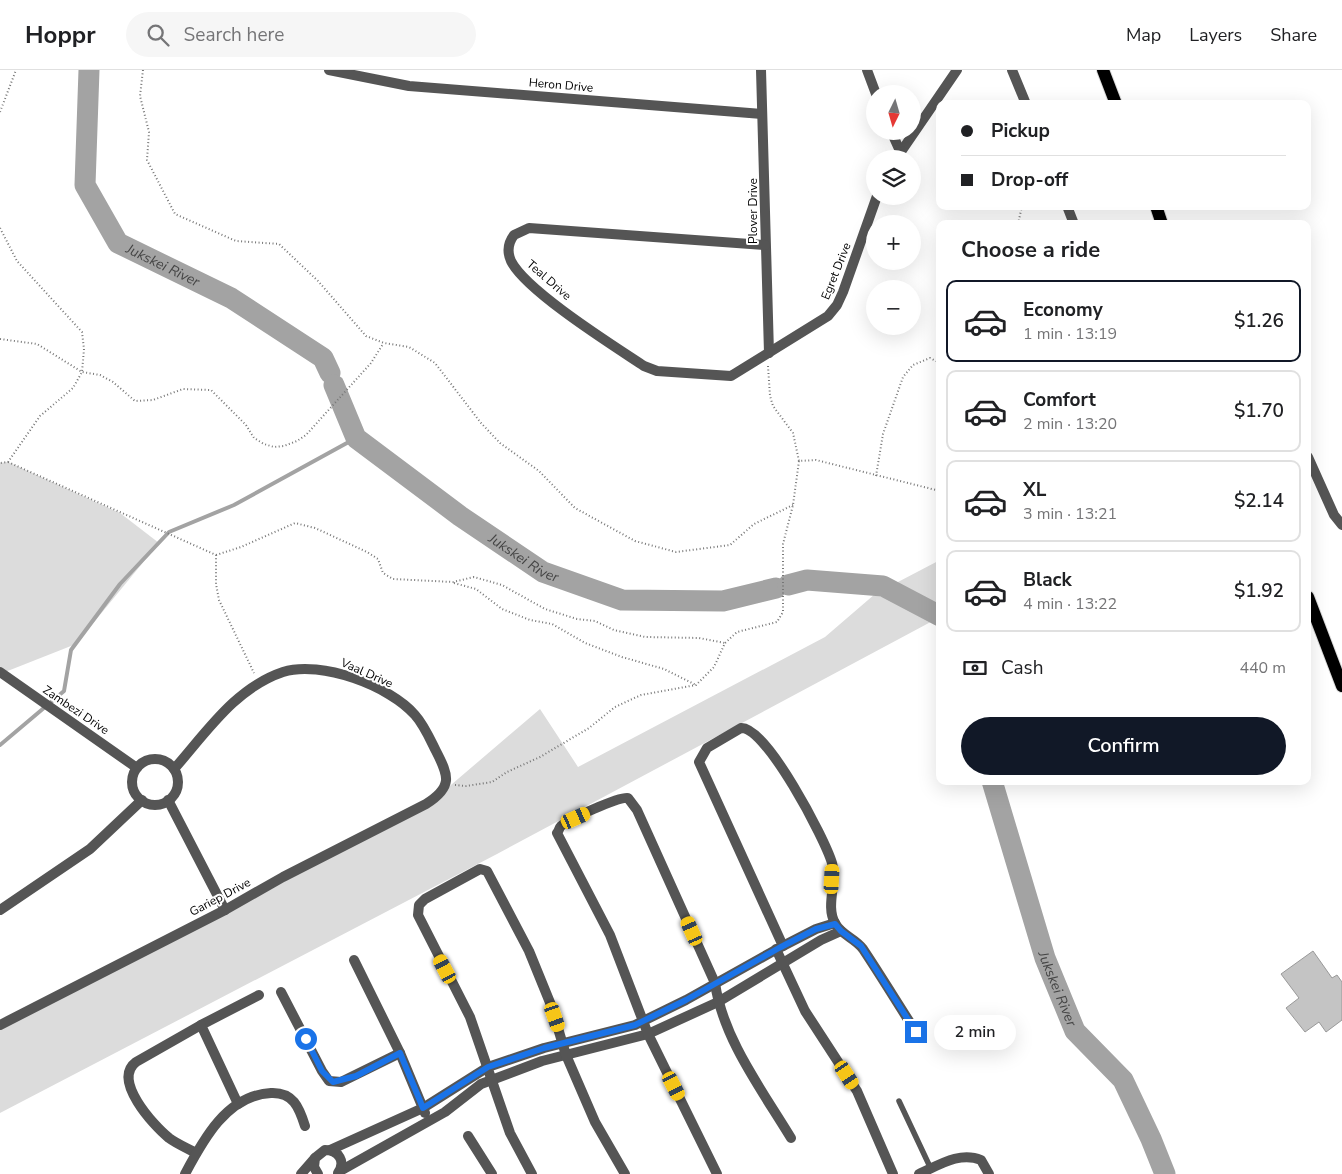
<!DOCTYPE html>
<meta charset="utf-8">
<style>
body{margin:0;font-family:"Nunito Sans",sans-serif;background:#f6f6f6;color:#202124;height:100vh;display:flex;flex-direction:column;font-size:19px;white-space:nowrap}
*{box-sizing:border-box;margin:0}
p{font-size:16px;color:#757577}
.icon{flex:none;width:28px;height:28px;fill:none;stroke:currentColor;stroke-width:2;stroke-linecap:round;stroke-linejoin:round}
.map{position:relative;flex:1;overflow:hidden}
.side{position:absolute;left:936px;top:150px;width:375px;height:565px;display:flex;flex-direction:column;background:#fff;border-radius:10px;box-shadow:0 5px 20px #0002}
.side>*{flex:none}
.hud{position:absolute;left:936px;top:30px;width:375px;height:110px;border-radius:10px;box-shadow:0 5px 20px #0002;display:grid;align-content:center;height:110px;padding:0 25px;background:#fff}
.needle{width:32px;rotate:185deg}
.controls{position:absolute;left:866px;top:15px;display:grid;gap:10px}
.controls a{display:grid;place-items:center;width:55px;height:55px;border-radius:50%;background:#fff;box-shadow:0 5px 20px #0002;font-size:25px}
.end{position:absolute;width:22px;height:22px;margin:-11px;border:6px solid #1a73e8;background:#fff;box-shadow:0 0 0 2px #fff}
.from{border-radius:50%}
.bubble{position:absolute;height:35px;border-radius:18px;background:#fff;box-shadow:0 5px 20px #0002;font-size:16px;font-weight:600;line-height:35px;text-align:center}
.car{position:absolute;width:15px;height:30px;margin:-15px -8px;border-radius:6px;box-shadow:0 0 4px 1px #0007;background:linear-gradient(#f5c518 24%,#345 0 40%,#f5c518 0 76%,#345 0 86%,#f5c518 0)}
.hud b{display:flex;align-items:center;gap:18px;height:48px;font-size:19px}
.hud b+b{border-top:1px solid #e0e0e0}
.hud i{width:12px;height:12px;background:#202124}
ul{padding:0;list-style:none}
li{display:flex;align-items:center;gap:15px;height:82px;margin:0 10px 8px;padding:0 15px;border:2px solid #e0e0e0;border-radius:10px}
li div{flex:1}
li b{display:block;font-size:19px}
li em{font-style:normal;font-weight:600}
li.selected{border-color:#111827}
li>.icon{width:45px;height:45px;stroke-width:1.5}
h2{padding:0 25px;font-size:22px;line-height:60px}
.pay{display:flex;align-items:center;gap:12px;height:55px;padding:0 25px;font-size:19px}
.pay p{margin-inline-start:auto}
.cta{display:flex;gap:10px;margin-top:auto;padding:10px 25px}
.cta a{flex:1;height:58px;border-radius:30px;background:#111827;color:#fff;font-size:20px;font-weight:600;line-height:58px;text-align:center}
header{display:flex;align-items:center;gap:30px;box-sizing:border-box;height:70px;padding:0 25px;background:#fff;border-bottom:1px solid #e0e0e0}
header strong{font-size:24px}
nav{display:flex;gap:28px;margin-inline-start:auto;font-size:18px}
.search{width:350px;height:45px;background:#f6f6f6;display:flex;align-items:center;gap:12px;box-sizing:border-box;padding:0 18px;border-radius:28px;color:#757577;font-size:19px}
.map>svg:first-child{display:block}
</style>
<header>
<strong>Hoppr</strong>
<div class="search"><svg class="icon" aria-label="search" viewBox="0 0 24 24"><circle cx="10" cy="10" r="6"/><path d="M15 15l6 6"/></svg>Search here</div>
<nav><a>Map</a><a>Layers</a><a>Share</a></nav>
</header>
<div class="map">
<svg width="1342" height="1104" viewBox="0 0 1342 1104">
<rect width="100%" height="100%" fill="#fff"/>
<g fill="#dcdcdc">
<path d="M8,392L120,443L159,473L76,574L0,604V393Z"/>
<path d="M940,490V547L497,784L0,1043V955L438,726L540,639L578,697L825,567L875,524Z"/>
</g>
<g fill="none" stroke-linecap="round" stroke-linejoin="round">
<path stroke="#a3a3a3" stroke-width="4" d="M0,675L64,621L71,580L120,514L169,462L234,435L356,368"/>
<g stroke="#a3a3a3" stroke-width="21">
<path id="s1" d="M89,0L85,115L118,173L231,228L323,288L330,303"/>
<path id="s2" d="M334,315L356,368L460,446L543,502L622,530L723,531L776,518"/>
<path d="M788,515L807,510L883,516L940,546"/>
<path id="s3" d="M992,711L1045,888L1075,961L1123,1010L1151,1069L1165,1104"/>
</g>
</g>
<path fill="#c4c4c4" stroke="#999" d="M1313,881L1332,908L1337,905L1342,912V950L1326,962L1319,952L1305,962L1286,938L1299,928L1281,904Z"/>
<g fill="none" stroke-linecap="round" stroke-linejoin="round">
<defs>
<g id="primary">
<path d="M1103,0L1116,34"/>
<path d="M1156,136L1162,154"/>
<path d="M1308,527L1342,616"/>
</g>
</defs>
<use href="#primary" stroke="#dbdbdb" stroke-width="14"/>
<g stroke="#777" stroke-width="2" stroke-dasharray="1 2.5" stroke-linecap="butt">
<path d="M143,0L140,26L149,62L147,90L175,144L236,171L279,174L318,211L366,266L384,273L409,277L435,293L481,353L500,373L539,401L575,438L635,471L676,482L730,475L754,454L793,435"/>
<path d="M0,42L16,0"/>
<path d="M1018,154L1022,136"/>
<path d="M0,158L17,191L82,262L84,279L82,302L73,318L40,346L8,392L0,393"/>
<path d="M0,269L37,274L82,302L100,305L113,312L135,331L153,330L183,319L211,320L246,355L254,368L264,374L274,377L284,376L297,371L306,365L371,293L383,274"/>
<path d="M768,296L770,326L773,336L793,363L799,391L816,390L940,421"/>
<path d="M8,392L216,485V514L219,530L254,603"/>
<path d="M876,406L883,364L903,307L913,295L930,288L940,293"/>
<path d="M216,485L241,477L295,453L315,458L367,482L378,489L383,503L393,509L453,512L474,507L502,515L545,539L577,549L595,551L614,560L645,567L699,568L725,573"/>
<path d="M454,513L476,519L502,539L530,550L552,554L585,573L622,587L664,599L696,615"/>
<path d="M455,715L466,716L492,712L507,702L540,687L589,658L615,637L641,625L696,615L714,597L725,573L737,562L777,552L783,542V474L793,435L799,391"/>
</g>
<path stroke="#555" stroke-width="5.5" d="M899,1031L931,1099"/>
<g stroke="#555" stroke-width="10">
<path d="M329,0L409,16L762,44"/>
<path d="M761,0L769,283"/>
<path d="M867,0L876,24"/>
<path d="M1012,0L1026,34"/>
<path d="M891,61L900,81"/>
<path d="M896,89L957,0"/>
<path d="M1067,136L1074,154"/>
<path d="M765,175L529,158L514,165C508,173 507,182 511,191C526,221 614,276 644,296L657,301L731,306L828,246L837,235L843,222L877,126"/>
<path d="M1308,387L1334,445L1342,455"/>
<path d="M0,602L137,698"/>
<circle cx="155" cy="712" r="23"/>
<path d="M168,730L225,840"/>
<path d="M0,840L90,779L142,730"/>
<path d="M783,876L699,692L707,678L741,658C766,656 825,769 832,793C838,812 825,835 835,853C841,865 855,868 863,879C881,906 898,934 916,962"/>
<path d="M776,879L805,941L857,1021L893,1104"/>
<path d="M354,890L400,983L425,1043"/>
<path d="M281,922L322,1001L329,1011L341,1012L400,983"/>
<path d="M0,955L225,840L283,807L426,734C453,717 449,706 436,681C430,669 424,655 415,645C390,616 321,590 283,602C235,618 206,663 174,699"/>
<path d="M238,1034L201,955L259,925"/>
<path d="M468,1066L492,1104"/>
<path d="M330,1080L423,1038L488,997L544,978L635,955L686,930L779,878L816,859L835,853"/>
<path d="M196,1083C187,1078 177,1074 169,1068C153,1055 112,1010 136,992L201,955"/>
<path d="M340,1101L445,1042L481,1014L542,991L648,964L718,932L821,870L841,861"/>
<path d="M185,1104C203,1070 227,1025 271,1023C293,1022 299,1037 305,1056"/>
<path d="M301,1104L315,1088"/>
<path d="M318,1104L314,1097L315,1088L325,1080C339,1080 346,1092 338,1103"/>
<path d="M532,1104L510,1063L470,947L418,845L419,835L425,829L480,799L487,801L529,881L551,935L566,985L595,1052L625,1104"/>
<path d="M717,1104L648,964L610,865L557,763C559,761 559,758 561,756C567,750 620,726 628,728L637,740L715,913C723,969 762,1020 791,1068"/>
<path d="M919,1104C939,1095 960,1081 981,1090L989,1104"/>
</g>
<use href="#primary" stroke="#000" stroke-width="12"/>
</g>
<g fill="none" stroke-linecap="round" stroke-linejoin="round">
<path stroke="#1a73e8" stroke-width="6" d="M306,969L322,1001L333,1012L356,1006L400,983L423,1038L488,997L544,978L635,955L686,930L779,878L816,859L835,854L841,861L861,876L916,962"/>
</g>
<g text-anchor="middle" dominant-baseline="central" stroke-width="4" stroke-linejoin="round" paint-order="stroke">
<g font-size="12" fill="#000" stroke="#fff">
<text transform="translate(561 15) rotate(5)">Heron Drive</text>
<text transform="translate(753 141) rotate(-90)">Plover Drive</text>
<text transform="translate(836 201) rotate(-68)">Egret Drive</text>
<text transform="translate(549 210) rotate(41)">Teal Drive</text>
<text transform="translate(367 603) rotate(24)">Vaal Drive</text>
<text transform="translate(76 640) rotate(34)">Zambezi Drive</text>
<text transform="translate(220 827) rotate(-28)">Gariep Drive</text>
</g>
<g font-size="14" font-style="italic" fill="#444" stroke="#fff">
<text stroke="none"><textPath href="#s1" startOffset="232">Jukskei River</textPath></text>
<text stroke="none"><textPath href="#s2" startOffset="264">Jukskei River</textPath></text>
<text stroke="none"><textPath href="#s3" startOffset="218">Jukskei River</textPath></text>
</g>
</g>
</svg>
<div class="controls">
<a><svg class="needle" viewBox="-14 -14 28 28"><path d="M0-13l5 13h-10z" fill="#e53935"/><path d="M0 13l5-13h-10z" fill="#757577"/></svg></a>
<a><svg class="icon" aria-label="layers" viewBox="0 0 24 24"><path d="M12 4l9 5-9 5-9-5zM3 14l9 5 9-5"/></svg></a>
<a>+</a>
<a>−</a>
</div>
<i class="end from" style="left:306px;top:969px"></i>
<i class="end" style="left:916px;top:962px"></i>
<div class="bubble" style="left:934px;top:945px;width:82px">2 min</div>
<i class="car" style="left:576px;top:748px;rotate:66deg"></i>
<i class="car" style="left:832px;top:809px;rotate:3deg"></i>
<i class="car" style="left:692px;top:861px;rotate:336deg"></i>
<i class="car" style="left:445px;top:899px;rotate:332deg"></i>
<i class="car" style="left:555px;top:947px;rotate:161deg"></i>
<i class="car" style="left:847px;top:1005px;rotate:147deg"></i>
<i class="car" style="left:674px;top:1016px;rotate:153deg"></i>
<div class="hud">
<b><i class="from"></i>Pickup</b>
<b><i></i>Drop-off</b>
</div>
<section class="side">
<h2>Choose a ride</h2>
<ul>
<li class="selected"><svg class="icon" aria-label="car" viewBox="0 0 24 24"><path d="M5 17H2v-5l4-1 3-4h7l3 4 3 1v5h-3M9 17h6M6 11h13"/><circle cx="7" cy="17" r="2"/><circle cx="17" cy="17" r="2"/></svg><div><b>Economy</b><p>1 min · 13:19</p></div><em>$1.26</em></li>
<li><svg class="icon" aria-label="car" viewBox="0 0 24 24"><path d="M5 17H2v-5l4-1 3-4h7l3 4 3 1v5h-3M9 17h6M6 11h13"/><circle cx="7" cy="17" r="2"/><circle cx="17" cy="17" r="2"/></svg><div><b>Comfort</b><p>2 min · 13:20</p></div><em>$1.70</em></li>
<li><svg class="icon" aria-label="car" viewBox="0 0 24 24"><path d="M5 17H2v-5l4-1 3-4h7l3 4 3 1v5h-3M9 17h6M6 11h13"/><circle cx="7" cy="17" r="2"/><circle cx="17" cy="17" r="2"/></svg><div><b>XL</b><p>3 min · 13:21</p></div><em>$2.14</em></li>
<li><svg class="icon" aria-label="car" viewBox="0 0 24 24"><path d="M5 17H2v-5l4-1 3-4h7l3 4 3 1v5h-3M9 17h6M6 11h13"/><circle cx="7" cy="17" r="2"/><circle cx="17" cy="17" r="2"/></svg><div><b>Black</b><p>4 min · 13:22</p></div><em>$1.92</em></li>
</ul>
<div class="pay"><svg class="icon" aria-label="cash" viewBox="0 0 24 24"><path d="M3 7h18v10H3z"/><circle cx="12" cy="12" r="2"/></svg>Cash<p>440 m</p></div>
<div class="cta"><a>Confirm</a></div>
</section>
</div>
